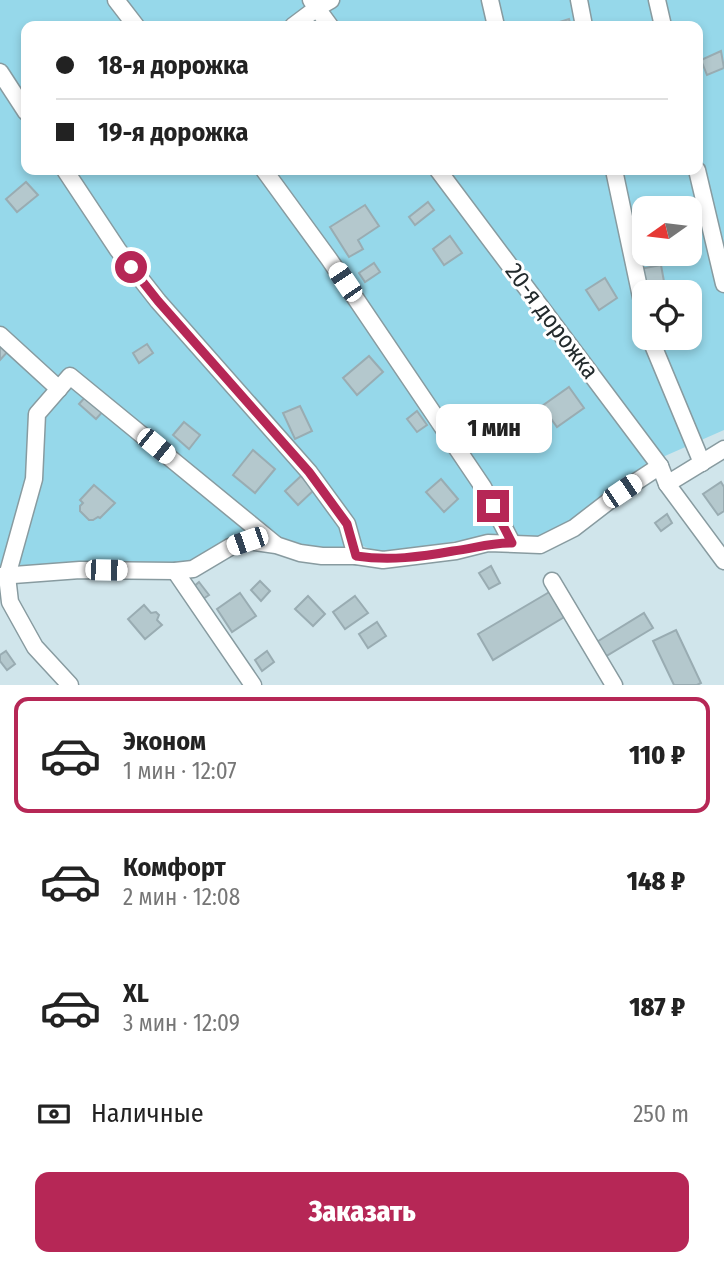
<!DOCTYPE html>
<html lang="ru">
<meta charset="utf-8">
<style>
body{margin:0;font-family:"Fira Sans Condensed",sans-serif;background:#f6f6f6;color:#222;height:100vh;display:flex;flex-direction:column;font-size:26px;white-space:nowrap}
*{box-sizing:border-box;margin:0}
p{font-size:23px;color:#767676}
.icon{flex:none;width:38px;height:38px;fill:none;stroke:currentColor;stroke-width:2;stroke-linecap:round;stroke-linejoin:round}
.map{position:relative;height:685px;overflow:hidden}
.details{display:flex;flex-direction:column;background:#fff;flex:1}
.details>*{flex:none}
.banner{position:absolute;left:21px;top:21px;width:682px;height:154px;border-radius:14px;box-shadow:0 4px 10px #0003;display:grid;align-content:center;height:154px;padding:0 35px;background:#fff}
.needle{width:46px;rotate:256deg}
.tools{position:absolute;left:632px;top:196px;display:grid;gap:14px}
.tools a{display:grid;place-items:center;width:70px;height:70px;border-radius:14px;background:#fff;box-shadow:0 4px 10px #0003;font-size:35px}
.end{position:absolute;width:32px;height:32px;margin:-16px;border:9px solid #b62756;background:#fff;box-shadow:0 0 0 4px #fff}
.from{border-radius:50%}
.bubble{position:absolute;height:49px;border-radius:14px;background:#fff;box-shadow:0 4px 10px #0003;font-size:23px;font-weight:800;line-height:49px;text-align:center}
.car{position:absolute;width:21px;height:42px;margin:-21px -10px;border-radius:9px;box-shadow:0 0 5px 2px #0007;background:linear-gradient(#fff 24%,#345 0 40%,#fff 0 76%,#345 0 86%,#fff 0)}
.banner b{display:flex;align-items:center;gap:24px;height:66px;font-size:26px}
.banner b+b{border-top:2px solid #e0e0e0}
.banner i{width:18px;height:18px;background:#222}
ul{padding:12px 0 0;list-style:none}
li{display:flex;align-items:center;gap:21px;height:116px;margin:0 14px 10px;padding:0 21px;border:4px solid transparent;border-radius:14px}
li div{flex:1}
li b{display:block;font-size:26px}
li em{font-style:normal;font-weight:800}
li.selected{border-color:#b62756}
li>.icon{width:63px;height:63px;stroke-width:1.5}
.pay{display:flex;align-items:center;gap:18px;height:77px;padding:0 35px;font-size:26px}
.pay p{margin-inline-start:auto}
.action{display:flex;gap:14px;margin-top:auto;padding:14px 35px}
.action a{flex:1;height:80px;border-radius:14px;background:#b62756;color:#fff;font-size:28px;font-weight:800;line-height:80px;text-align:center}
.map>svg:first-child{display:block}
</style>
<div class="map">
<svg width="724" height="685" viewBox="0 0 724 685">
<rect width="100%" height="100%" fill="#d0e5eb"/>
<path fill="#96d8ea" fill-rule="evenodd" d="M0,0H724V430L649,463L573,522L540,536H486L381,554L361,545L320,560L240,537L188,564L0,570ZM26,26H698V170H26ZM644,208H690V254H644ZM644,292H690V338H644Z"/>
<g fill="#b4c8cd" stroke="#99acb2" stroke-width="2">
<path d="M569,19L571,26H547Z"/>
<path d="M721,51L724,68L707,75L701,60Z"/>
<path d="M26,182L38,195L17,212L6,199Z"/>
<path d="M428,202L434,210L415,225L409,217Z"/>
<path d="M365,205L379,226L358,240L363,249L349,257L330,227Z"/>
<path d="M450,236L462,253L444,265L433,249Z"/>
<path d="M374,263L380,272L365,282L359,273Z"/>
<path d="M661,265L665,287L644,292L640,269Z"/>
<path d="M605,278L617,298L599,310L586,290Z"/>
<path d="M0,342L9,350L0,360Z"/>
<path d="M147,344L153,353L139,363L133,353Z"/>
<path d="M369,356L383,372L357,395L343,378Z"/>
<path d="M569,387L584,408L557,427L542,406Z"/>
<path d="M87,395L105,409L96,419L79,404Z"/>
<path d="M300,406L312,431L295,439L283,413Z"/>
<path d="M417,411L427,425L417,432L407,419Z"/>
<path d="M184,422L200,435L189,449L173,435Z"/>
<path d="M253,450L275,469L255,493L233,475Z"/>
<path d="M301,476L314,490L298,505L285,491Z"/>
<path d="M441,479L458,499L444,512L426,492Z"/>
<path d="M721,482L724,487V511L718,515L703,494Z"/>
<path d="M94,485L115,503L100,518L98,517L93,520H89L80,511V506L83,503L80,500Z"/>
<path d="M667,514L672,523L661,531L655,523Z"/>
<path d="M491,566L500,583L489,589L479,573Z"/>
<path d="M260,581L270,591L261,601L251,590Z"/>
<path d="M199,582L209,595L200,601L191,589Z"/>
<path d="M551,591L566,616L493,660L478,634Z"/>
<path d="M240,593L256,616L232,632L217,609Z"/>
<path d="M308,596L325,614L313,626L295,609Z"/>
<path d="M355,596L368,613L345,629L333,612Z"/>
<path d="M144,605L151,613L156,612L159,615L157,620L162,625L145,639L128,619Z"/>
<path d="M644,613L653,628L603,658L595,643Z"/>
<path d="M377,622L386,636L368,648L359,634Z"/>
<path d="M676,630L701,683L697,685H674L653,641Z"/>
<path d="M6,651L15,664L7,670L0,661V655Z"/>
<path d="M267,651L274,662L262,671L255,660Z"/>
</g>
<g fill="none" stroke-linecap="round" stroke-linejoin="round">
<defs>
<g id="minor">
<path d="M116,0L136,26"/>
<path d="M311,0L330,26"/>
<path d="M490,0L496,26"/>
<path d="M579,0L584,26"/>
<path d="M657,0L663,26"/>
<path d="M293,26L317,8L331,0"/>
<path d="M0,72L26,112"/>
<path d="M65,170L118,250L158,301L309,472L347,524L356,556"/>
<path d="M264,170L329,259L483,487L512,543"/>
<path d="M438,170L660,466L667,484L724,561"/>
<path d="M614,170L644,311"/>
<path d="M697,170L724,284"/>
<path d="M0,335L59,389"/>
<path d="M650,338L702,463"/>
<path d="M667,484L724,449"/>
<path d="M175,571L253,685"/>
<path d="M0,576L80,570L175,571L193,569L230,547L247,541L276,545L300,553L322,556H356L383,560L456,551L488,543L540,545L574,528L622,491L660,466"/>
<path d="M552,581L614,685"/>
<path d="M70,685L35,647L10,602L7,576L34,479L37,414L70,376L275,544"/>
</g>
</defs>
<use href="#minor" stroke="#889ba0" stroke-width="19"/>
<use href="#minor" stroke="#fff" stroke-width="16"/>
</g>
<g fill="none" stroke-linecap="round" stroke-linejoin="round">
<path stroke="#b62756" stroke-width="9" d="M131,267L158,301L309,472L347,524L356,556C389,561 421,557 453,551C476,548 488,543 512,543L493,506"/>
</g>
<g text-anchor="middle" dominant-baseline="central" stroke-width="6" stroke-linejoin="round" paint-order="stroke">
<g font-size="24" fill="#222a2c" stroke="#fff">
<text transform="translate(552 321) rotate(53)">20-я дорожка</text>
</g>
</g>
</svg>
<div class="tools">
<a><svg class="needle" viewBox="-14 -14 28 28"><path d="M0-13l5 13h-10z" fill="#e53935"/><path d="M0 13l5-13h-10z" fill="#767676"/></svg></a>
<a><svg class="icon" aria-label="locate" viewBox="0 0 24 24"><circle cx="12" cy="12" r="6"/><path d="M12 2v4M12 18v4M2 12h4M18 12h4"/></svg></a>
</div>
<i class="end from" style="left:131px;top:267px"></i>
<i class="end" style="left:493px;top:506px"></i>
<div class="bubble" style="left:436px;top:404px;width:116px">1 мин</div>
<i class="car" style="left:345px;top:282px;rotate:326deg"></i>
<i class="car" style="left:156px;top:446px;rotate:129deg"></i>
<i class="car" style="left:622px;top:491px;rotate:56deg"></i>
<i class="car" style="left:247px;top:541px;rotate:251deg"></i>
<i class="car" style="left:106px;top:570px;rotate:91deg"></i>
<div class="banner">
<b><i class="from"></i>18-я дорожка</b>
<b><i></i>19-я дорожка</b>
</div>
</div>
<section class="details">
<ul>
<li class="selected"><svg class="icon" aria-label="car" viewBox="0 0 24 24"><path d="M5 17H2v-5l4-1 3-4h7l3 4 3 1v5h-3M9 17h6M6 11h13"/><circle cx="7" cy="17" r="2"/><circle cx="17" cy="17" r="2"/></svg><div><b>Эконом</b><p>1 мин · 12:07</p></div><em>110 ₽</em></li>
<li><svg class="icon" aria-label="car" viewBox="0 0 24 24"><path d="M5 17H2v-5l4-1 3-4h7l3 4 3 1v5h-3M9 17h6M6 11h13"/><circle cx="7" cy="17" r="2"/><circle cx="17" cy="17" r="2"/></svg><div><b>Комфорт</b><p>2 мин · 12:08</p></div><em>148 ₽</em></li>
<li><svg class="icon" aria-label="car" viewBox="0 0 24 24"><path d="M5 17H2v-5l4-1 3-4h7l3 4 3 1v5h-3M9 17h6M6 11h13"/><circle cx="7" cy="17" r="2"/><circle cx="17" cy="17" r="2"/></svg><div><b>XL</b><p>3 мин · 12:09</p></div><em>187 ₽</em></li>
</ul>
<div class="pay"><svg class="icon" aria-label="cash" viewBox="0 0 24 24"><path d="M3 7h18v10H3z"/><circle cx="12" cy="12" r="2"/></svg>Наличные<p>250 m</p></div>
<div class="action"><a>Заказать</a></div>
</section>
